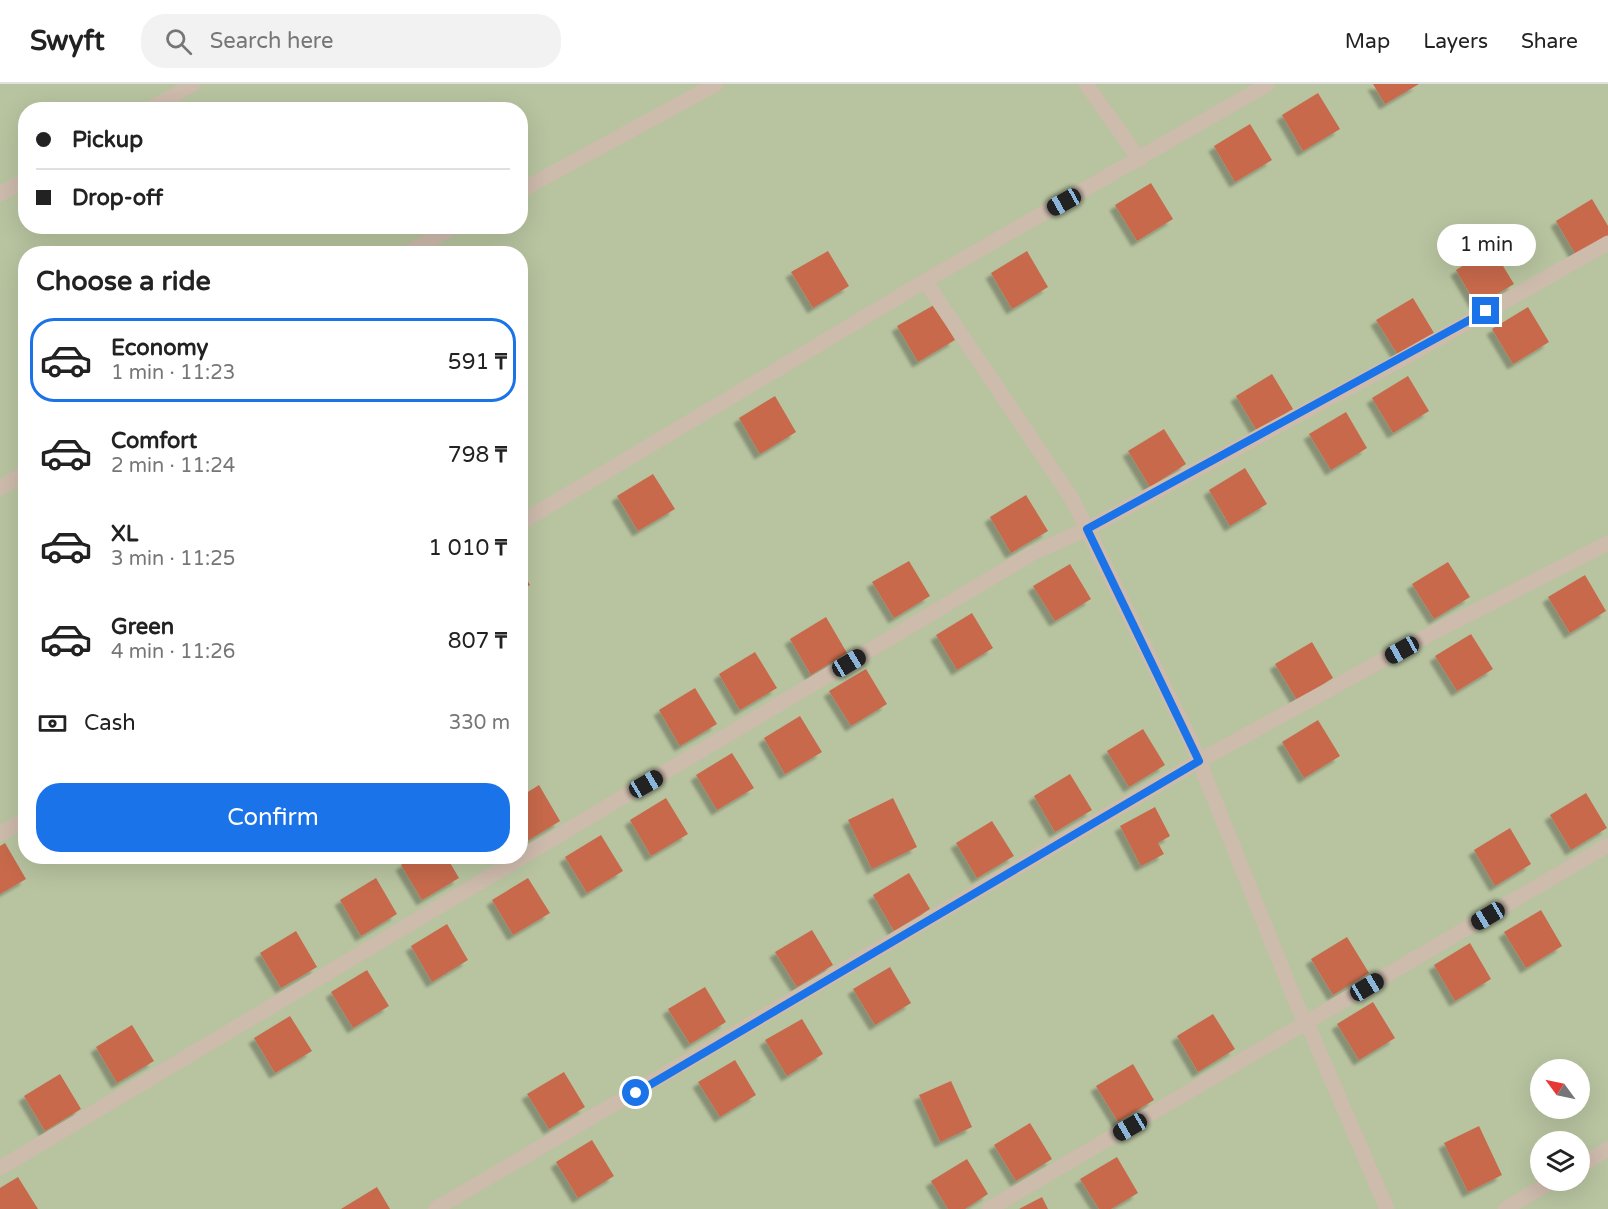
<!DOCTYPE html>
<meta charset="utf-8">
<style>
body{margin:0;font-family:"Varela Round",sans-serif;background:#f2f2f2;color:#222;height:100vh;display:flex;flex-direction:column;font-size:22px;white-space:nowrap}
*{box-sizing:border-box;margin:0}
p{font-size:20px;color:#767676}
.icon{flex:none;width:33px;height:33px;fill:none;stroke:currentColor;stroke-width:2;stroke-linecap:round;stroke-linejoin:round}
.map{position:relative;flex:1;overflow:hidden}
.sheet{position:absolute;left:18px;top:162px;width:510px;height:618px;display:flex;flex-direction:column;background:#fff;border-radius:24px;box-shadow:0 6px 24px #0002}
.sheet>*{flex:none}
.guide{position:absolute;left:18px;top:18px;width:510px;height:132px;border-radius:24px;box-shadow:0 6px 24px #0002;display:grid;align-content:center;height:132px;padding:0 18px;background:#fff}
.needle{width:39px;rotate:303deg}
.fabs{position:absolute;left:1530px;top:975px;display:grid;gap:12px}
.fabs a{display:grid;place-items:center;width:60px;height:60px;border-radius:50%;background:#fff;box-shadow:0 6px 24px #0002;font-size:30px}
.end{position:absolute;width:27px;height:27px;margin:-14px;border:8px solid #1a73e8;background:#fff;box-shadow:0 0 0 3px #fff}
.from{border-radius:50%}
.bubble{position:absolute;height:42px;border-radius:21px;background:#fff;box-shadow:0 6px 24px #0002;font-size:20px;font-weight:600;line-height:42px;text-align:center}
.car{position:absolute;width:18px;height:36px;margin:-18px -9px;border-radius:8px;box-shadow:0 0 4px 2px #0007;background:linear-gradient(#222 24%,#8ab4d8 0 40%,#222 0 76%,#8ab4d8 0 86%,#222 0)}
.guide b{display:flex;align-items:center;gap:21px;height:57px;font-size:22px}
.guide b+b{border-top:2px solid #e0e0e0}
.guide i{width:15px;height:15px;background:#222}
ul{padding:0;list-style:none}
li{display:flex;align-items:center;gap:18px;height:84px;margin:0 12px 9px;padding:0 6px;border:3px solid transparent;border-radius:24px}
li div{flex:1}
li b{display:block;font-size:22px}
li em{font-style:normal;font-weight:600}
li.selected{border-color:#1a73e8}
li>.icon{width:54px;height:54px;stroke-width:1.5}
h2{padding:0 18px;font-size:27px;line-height:72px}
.pay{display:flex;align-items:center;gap:15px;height:66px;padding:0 18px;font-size:22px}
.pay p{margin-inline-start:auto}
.primary-button{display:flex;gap:12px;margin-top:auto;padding:12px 18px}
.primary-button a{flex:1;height:69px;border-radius:24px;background:#1a73e8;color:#fff;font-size:24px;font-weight:600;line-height:69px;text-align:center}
header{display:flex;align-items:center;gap:36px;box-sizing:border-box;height:84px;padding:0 30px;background:#fff;border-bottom:2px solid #e0e0e0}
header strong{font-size:28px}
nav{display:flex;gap:33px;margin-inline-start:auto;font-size:21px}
.search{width:420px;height:54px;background:#f2f2f2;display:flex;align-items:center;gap:15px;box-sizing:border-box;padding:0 21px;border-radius:24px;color:#767676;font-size:22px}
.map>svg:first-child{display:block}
</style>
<header>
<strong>Swyft</strong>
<div class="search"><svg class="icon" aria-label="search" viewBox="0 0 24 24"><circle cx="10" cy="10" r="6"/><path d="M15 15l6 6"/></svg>Search here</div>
<nav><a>Map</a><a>Layers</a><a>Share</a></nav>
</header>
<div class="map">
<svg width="1608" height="1125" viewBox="0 0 1608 1125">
<defs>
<filter id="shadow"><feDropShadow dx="-5.5" dy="5.5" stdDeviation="1.5" flood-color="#0004"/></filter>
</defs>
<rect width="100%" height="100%" fill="#f4ebe1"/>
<path fill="#b8c4a0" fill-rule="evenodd" d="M0,0H1608V1125H0ZM26,26H520V142H26ZM26,170H520V772H26ZM1540,986H1580V1024H1540ZM1540,1058H1580V1096H1540Z"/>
<g fill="#c8694b" filter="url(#shadow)">
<path d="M1373,0H1419L1385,20Z"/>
<path d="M1318,9L1340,45L1303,67L1282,31Z"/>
<path d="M1250,40L1272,76L1235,98L1214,62Z"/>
<path d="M1151,99L1173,135L1137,157L1115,121Z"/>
<path d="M1592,115L1608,142V154L1577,173L1556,137Z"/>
<path d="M1492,164L1514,200L1477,222L1456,186Z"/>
<path d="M828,167L849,202L813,224L791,188Z"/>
<path d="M1027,167L1048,203L1012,225L991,189Z"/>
<path d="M1413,214L1434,249L1398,271L1376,236Z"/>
<path d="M934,221L955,256L918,278L897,242Z"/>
<path d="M1528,223L1549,258L1513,280L1492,245Z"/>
<path d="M1272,290L1293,325L1257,347L1236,312Z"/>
<path d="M1408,292L1429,327L1393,349L1372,314Z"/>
<path d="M775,312L796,348L760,370L739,334Z"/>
<path d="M1346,328L1367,364L1331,386L1309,350Z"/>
<path d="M1164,345L1186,380L1150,403L1128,367Z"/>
<path d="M1245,384L1267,420L1230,442L1209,406Z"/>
<path d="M653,390L675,425L638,447L617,412Z"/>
<path d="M1026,411L1048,447L1011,469L990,433Z"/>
<path d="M909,477L930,512L894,534L872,498Z"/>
<path d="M1448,478L1470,513L1434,535L1412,500Z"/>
<path d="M1070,480L1091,515L1055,537L1033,502Z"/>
<path d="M520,484L530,501L520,507Z"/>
<path d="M1585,491L1606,527L1570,549L1548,513Z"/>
<path d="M972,529L993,564L957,586L936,551Z"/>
<path d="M826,533L847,569L811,591L790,555Z"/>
<path d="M1471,550L1493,585L1457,607L1435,572Z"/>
<path d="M1312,558L1333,594L1297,616L1275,580Z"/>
<path d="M755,568L777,604L740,626L719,590Z"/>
<path d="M866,585L887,620L851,642L829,607Z"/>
<path d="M695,604L717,640L680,662L659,626Z"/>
<path d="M800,632L822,668L785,690L764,654Z"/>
<path d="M1318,636L1340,672L1304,694L1282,658Z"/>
<path d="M1143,645L1165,681L1129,703L1107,667Z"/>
<path d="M732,669L754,704L717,726L696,691Z"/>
<path d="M1070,690L1092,726L1055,748L1034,712Z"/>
<path d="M539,701L560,737L524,759L520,753V713Z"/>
<path d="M1586,709L1607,744L1571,766L1550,731Z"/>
<path d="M666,714L688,750L651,772L630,736Z"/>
<path d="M893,714L917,763L872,785L848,736Z"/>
<path d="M1155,723L1170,752L1158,759L1164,770L1141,782L1120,742Z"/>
<path d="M992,737L1014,772L977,794L956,759Z"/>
<path d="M1510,744L1531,780L1495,802L1474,766Z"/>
<path d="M601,751L623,787L587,809L565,773Z"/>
<path d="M5,759L26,795L0,810V762Z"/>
<path d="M414,772H446L459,794L422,816L401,781Z"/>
<path d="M909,789L930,825L894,847L873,811Z"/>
<path d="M376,794L397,830L361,852L340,816Z"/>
<path d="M528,794L550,829L513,851L492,816Z"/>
<path d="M1541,826L1562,862L1526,884L1504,848Z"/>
<path d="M447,840L468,876L432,898L411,862Z"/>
<path d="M812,846L833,881L797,903L775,868Z"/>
<path d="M296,847L317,883L281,904L260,869Z"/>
<path d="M1347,853L1369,889L1333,911L1311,875Z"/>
<path d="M1470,859L1491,895L1455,917L1434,881Z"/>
<path d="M890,883L911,919L875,941L853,905Z"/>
<path d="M367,886L389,922L353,944L331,908Z"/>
<path d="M705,903L726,938L690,960L668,925Z"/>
<path d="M1373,918L1395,954L1359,976L1337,940Z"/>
<path d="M1213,930L1235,965L1198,988L1177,952Z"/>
<path d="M290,932L312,967L275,989L254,954Z"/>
<path d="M802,935L823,970L787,992L765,956Z"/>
<path d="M132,941L154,977L117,999L96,963Z"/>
<path d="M735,976L756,1011L720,1033L698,998Z"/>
<path d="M1133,980L1154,1016L1118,1038L1096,1002Z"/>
<path d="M564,988L585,1023L549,1045L527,1010Z"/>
<path d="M60,990L81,1025L45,1047L24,1012Z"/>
<path d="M951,997L972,1043L940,1058L919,1011Z"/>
<path d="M1030,1039L1052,1075L1016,1097L994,1061Z"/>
<path d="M1479,1042L1502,1091L1468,1108L1444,1059Z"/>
<path d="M592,1056L614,1092L578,1114L556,1078Z"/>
<path d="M1117,1073L1138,1109L1111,1125H1099L1080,1095Z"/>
<path d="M967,1075L988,1110L965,1125H948L931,1097Z"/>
<path d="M18,1093L38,1125H0V1104Z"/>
<path d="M377,1103L390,1125H341Z"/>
<path d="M1042,1113L1048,1125H1019Z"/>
</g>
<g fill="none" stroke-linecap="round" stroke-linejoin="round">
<g stroke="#cdbbac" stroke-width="15">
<path d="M1086,0L1140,76"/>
<path d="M149,26L193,0"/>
<path d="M520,107L716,0"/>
<path d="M0,110L26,96"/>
<path d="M406,170L455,142"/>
<path d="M925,197L1072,415L1087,445L1190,655L1299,926L1307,939L1387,1125"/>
<path d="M0,404L26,388"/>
<path d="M520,439L925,197L1268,0"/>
<path d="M0,750L26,735"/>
<path d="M1580,1082L1608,1065"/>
<path d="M0,1084L1033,469L1087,445L1406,273L1608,159"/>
<path d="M435,1125L1199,677L1423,554L1608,459"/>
<path d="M989,1125L1608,761"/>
<path d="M1505,1125L1554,1096"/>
</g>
</g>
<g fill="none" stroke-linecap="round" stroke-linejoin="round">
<path stroke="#1a73e8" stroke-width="8" d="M636,1009L1199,677L1087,445L1486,227"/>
</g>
</svg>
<div class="fabs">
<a><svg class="needle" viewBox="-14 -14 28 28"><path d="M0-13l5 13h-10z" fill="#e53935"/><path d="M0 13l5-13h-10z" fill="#767676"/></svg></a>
<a><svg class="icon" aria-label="layers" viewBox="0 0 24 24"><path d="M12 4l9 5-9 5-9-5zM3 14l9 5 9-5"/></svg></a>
</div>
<i class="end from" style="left:636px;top:1009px"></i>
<i class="end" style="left:1486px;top:227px"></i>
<div class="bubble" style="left:1437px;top:140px;width:99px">1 min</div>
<i class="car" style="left:1064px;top:118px;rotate:241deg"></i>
<i class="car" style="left:1402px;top:566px;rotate:241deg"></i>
<i class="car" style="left:849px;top:579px;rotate:59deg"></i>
<i class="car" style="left:646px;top:700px;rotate:60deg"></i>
<i class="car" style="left:1488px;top:832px;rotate:239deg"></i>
<i class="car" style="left:1367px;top:903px;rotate:59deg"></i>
<i class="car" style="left:1130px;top:1043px;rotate:240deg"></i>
<div class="guide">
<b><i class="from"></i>Pickup</b>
<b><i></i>Drop-off</b>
</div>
<section class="sheet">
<h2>Choose a ride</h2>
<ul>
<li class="selected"><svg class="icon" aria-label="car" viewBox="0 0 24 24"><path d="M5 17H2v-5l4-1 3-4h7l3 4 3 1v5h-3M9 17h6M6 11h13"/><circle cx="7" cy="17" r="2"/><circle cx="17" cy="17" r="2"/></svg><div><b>Economy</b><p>1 min · 11:23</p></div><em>591 ₸</em></li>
<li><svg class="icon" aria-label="car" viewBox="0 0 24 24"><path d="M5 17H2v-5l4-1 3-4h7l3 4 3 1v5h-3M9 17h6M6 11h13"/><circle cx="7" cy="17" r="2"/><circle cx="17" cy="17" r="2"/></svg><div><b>Comfort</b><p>2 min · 11:24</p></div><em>798 ₸</em></li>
<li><svg class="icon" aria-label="car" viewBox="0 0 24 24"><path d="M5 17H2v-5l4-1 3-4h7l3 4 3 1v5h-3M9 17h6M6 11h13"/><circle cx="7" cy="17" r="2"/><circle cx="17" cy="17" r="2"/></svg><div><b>XL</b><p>3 min · 11:25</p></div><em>1 010 ₸</em></li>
<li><svg class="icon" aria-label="car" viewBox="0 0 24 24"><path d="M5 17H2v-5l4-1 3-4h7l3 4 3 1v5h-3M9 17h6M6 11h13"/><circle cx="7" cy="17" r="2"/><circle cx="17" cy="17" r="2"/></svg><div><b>Green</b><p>4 min · 11:26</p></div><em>807 ₸</em></li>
</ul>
<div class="pay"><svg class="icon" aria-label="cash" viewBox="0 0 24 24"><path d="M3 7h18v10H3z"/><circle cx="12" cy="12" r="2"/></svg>Cash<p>330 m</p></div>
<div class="primary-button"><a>Confirm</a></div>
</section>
</div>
